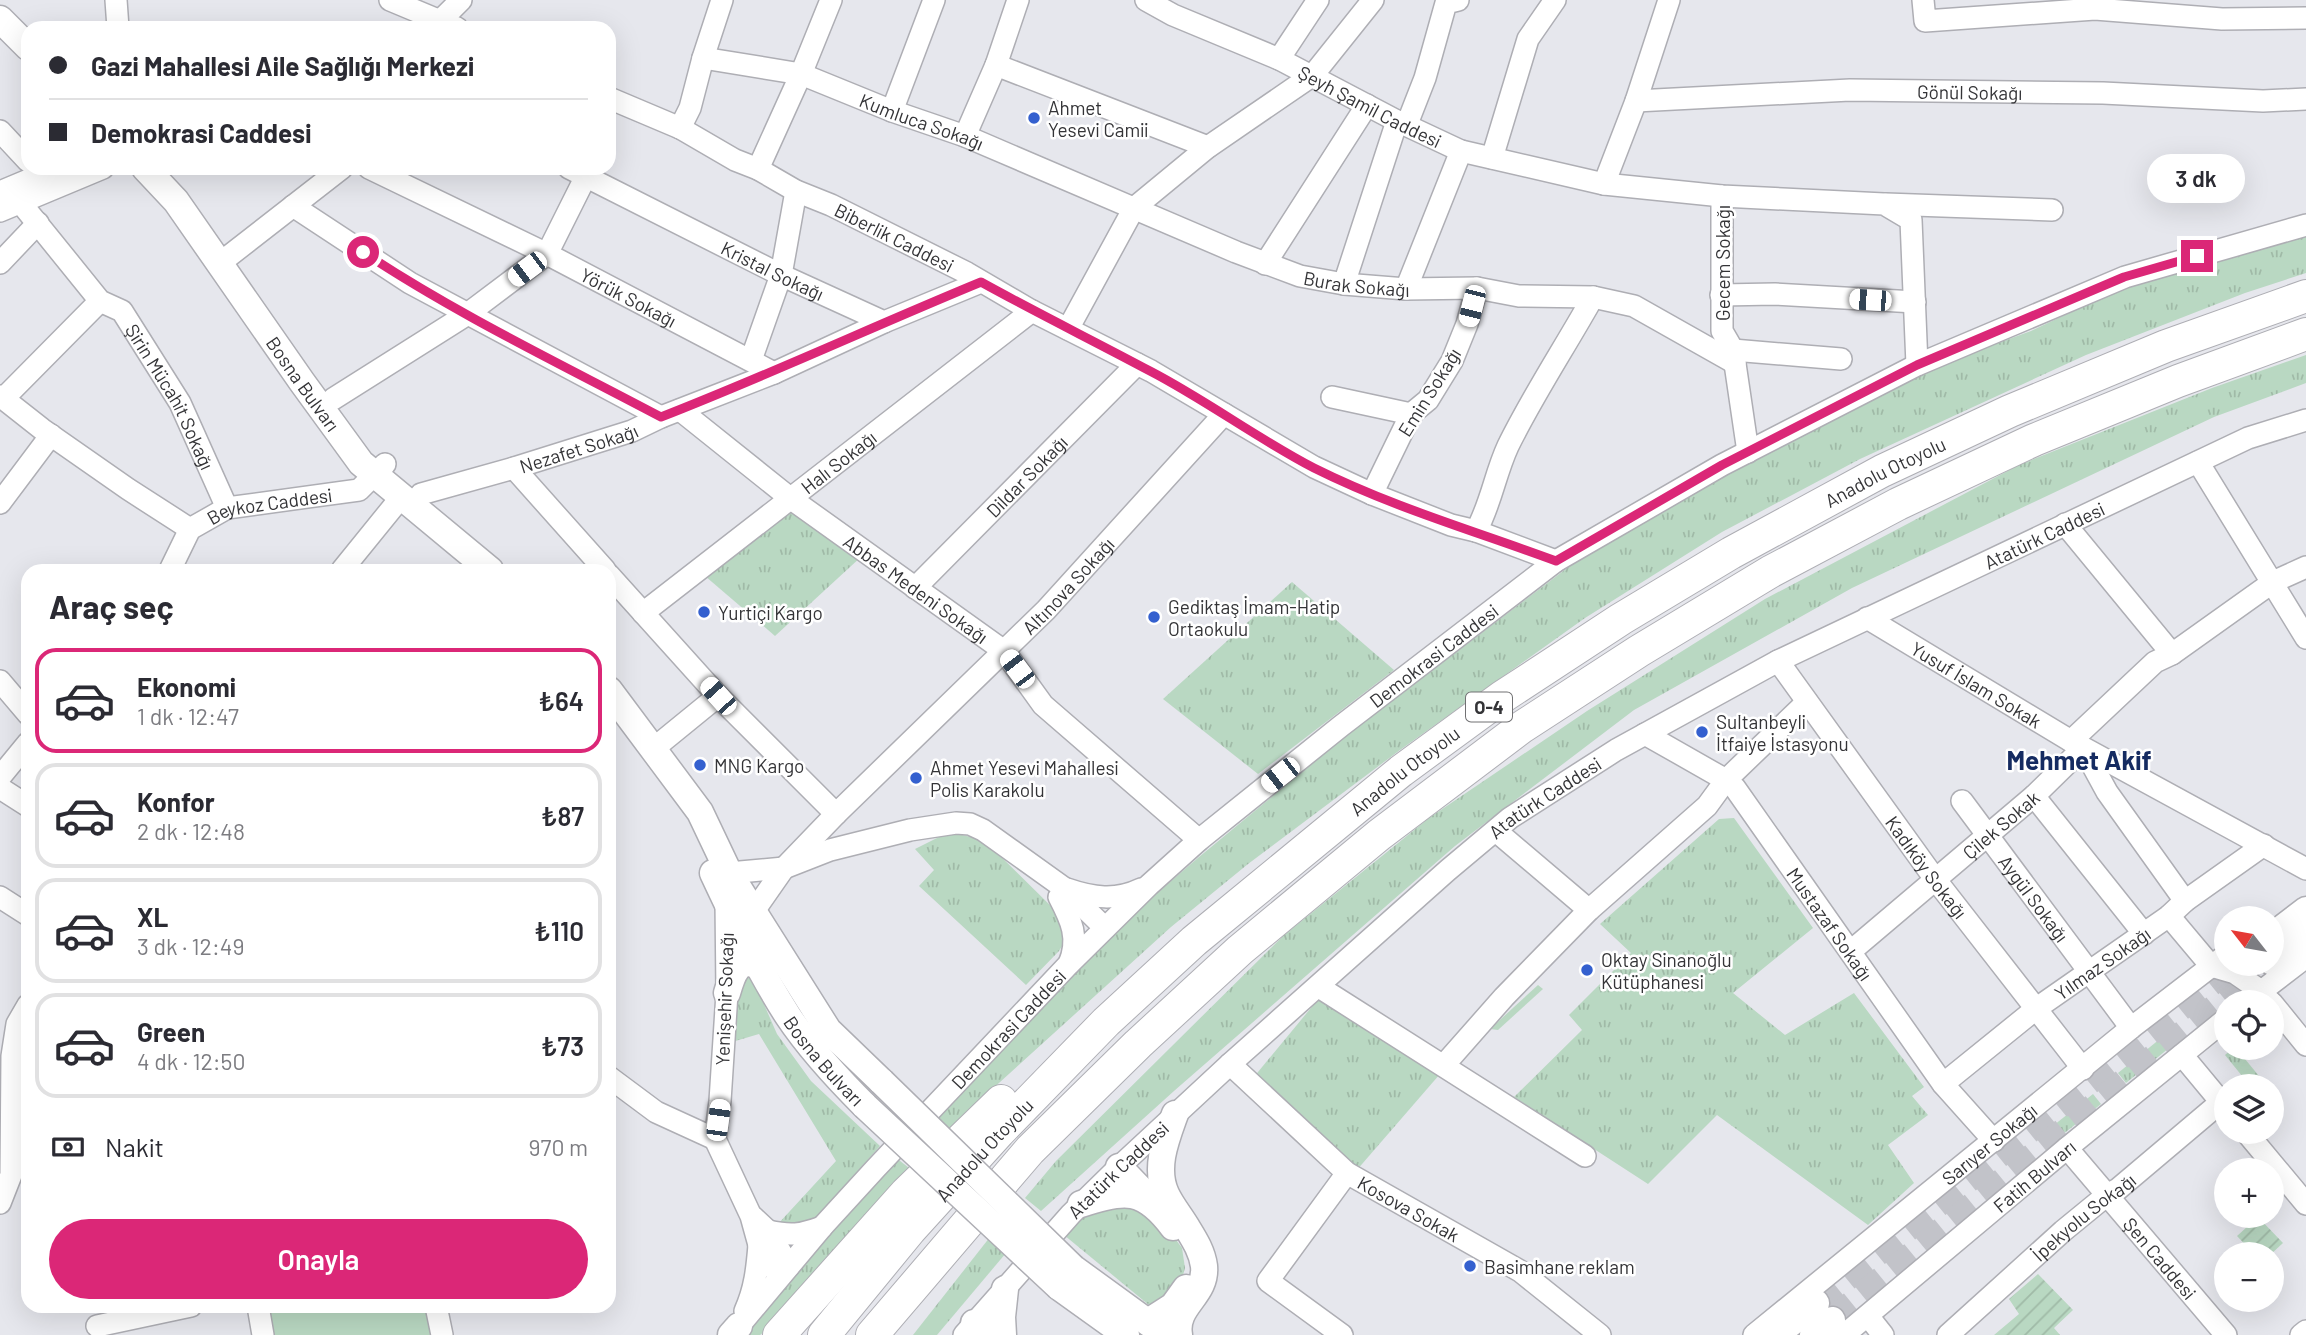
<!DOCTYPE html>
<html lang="tr">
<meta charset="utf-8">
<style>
body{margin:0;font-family:Barlow,sans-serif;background:#f2f2f3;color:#2b2b33;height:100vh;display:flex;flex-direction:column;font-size:26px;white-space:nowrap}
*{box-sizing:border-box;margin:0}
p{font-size:23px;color:#7c7c81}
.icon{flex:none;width:38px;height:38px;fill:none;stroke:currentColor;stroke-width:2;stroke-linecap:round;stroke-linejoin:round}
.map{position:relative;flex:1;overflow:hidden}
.side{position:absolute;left:21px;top:564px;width:595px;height:749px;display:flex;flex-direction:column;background:#fff;border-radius:21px;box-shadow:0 7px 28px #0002}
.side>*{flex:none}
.guide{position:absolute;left:21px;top:21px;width:595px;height:154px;border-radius:21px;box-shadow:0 7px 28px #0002;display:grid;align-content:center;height:154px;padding:0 28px;background:#fff}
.needle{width:46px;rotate:301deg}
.buttons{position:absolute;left:2214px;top:906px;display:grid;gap:14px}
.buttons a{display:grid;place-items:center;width:70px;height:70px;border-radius:50%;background:#fff;box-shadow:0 7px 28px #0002;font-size:35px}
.end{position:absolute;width:32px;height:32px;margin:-16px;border:9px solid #db2777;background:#fff;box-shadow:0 0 0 4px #fff}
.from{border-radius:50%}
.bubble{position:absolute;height:49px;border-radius:24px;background:#fff;box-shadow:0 7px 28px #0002;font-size:23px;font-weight:600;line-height:49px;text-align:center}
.car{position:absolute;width:21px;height:42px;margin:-21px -10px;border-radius:9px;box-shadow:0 0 5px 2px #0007;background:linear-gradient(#fff 24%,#345 0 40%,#fff 0 76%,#345 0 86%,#fff 0)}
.guide b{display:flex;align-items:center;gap:24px;height:66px;font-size:26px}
.guide b+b{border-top:2px solid #e1e1e2}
.guide i{width:18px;height:18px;background:#2b2b33}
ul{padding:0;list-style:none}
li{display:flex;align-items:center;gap:21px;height:105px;margin:0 14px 10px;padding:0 14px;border:4px solid #e1e1e2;border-radius:21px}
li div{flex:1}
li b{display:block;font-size:26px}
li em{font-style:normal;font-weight:600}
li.active{border-color:#db2777}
li>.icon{width:63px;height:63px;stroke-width:1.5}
h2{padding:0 28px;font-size:32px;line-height:84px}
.pay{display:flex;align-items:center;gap:18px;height:77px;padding:0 28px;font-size:26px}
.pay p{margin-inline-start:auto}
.cta{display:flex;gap:14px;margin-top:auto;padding:14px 28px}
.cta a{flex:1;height:80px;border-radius:42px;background:#db2777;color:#fff;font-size:28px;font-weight:600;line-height:80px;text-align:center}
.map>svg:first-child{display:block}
</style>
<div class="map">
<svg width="2306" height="1335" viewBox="0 0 2306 1335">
<defs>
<pattern id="grass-tufts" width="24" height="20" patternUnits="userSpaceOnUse" patternTransform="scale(1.75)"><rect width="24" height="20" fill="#b9d8c2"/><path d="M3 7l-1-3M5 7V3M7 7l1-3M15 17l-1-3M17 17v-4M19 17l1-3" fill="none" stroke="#a0baa7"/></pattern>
<pattern id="garden-furrows" width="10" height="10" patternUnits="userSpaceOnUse" patternTransform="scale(1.75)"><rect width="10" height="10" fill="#b9d8c2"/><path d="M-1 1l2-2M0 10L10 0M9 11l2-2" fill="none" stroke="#a0baa7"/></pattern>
</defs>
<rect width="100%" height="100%" fill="#e6e7ed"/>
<g fill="url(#grass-tufts)">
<path d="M2306,236V273L2245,293L2086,355L1860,459L1722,532L1585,618L1400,750L1248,864L1171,927L946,1131L933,1117L1114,930L1199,857L1343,738L1583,556L1748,462L1921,371L2031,331L2143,278Z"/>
<path d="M2306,355V383L2214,417L1852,588L1634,710L1455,846L1174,1091L1041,1211L1025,1198L1056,1161L1283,936L1429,818L1587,711L1765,599L2019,465L2212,388Z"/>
<path d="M794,506L862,556L775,636L705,576Z"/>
<path d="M1292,582L1394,670L1258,774L1163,699Z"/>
<path d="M1734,818L1813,928L1733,993L1785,1035L1854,993L1924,1087L1912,1096L1928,1115L1888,1145L1914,1183L1868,1225L1717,1115L1648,1184L1514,1097L1582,1030L1569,1015L1631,953L1600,924L1719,819Z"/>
<path d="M943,835H962L984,840L1061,916L1067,938L1059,951L1026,985L919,886L934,870L915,849Z"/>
<path d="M749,970L777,1034L811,1081L880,1146L815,1219L793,1226L778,1224L836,1161L759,1034L732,1042L735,974Z"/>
<path d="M1538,985L1543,989L1498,1030L1490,1029Z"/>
<path d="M1320,997L1440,1074L1356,1171L1253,1078Z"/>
<path d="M2166,1034L2174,1044L2126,1083L2118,1073Z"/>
<path d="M2233,1048H2236L2268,1087H2251L2225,1055Z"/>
<path d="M2093,1094L2101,1104L2052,1143L2044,1133Z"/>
<path d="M895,1157L913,1171L781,1319L760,1335H735Z"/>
<path d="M1103,1197L1152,1207L1182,1248L1185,1268L1179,1289L1155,1310L1064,1235Z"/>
<path d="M990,1237L1006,1253L937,1335H913Z"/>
</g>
<g fill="url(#garden-furrows)">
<path d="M2258,1217L2283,1243L2270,1255H2255L2237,1236Z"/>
<path d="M2038,1274L2073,1310L2054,1328L2060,1335H1994L2019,1314L2009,1299Z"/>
</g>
<path fill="#b9d8c2" d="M260,1306H424L433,1335H267Z"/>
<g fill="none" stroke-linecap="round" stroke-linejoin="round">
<g stroke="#c2c3c9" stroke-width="26" stroke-dasharray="26 13" stroke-linecap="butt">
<path d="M1816,1303L2235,964"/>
<path d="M1832,1320L2257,973"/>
</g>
<defs>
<g id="minor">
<path d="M116,0L118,28"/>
<path d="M390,0L457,28"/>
<path id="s1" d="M1146,0L1173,15L1279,59L1397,121L1461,151L1604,184L1722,196L1884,204L1911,220L1917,365"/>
<path d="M1923,0L1925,21L2095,9L2222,19L2306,18"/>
<path d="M430,26L441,20L461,0"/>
<path id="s2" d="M703,58L801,74L892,111L965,136L1236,252L1300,276L1344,284L1406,289L1477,288L1519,296L1593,297L1634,306L1735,363"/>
<path d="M1279,59L1318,0"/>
<path d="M996,65L1208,147"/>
<path id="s3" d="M609,98L680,128L735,160L758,169L796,191L831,205L967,273L1032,311L1151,371L1314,467L1372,494L1451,525L1476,531L1556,561"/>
<path id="s4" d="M1636,101L1850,90L2103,93L2263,101L2306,99"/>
<path d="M892,111L934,0"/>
<path d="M1407,124L1425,78L1446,3L1458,0"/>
<path d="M680,128L690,108L703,58L722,0"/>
<path d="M0,131L28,161"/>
<path d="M965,136L996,65L1018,0"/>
<path d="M1492,158L1528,39L1555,0"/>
<path id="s5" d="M369,168L547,254L774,373"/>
<path id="s6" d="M569,168L781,275L884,322L981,282"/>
<path d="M758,169L801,74L831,0"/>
<path d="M1604,184L1636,101L1669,0"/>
<path d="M0,192L57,168"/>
<path d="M1722,196V331L1733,350L1748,452"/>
<path id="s7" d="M20,202L100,301L122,311L180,403L227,508"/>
<path d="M1886,204L2052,210"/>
<path d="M293,206L410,283L661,417"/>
<path d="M0,211L103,168"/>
<path d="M0,263L38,223"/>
<path d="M220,263L342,168"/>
<path d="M1265,264L1367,105"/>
<path d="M1344,284L1397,121"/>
<path d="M1406,289L1461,151"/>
<path d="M1721,295L1775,294L1915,302"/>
<path d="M1068,329L1134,208L1208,147L1313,75L1373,0"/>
<path d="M1733,350L1841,359"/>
<path d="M751,360L781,275L796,191"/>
<path d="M0,396L42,429L128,489L190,529"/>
<path d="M1332,397L1411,414"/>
<path d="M4,398L100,301"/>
<path d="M333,399L466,315L547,254L590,168"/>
<path id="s8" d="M680,410L790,498L1004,651L1043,705L1199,840"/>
<path d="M2198,462L2306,638"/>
<path d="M514,468L605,570"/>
<path id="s9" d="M421,494L514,468L632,431L661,417L774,373L884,322"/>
<path d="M1372,494L1411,414L1428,400L1452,361L1467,324L1477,288"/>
<path d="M0,503L51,435"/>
<path d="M2065,524L2172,654"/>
<path d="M1476,531C1491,504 1495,474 1508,446C1533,395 1565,347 1593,297"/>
<path id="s10" d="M170,570L190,529L227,508L359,490L385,464"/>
<path d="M342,570L402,496"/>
<path d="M609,575L718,696L836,814"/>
<path id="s11" d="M915,588L1137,364"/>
<path id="s12" d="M643,613L1032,311"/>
<path id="s13" d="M1867,618L2071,741L2306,869"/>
<path id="s14" d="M1778,661L1935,879L2083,1069"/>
<path d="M0,681L28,714"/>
<path id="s15" d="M1645,734L1726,780L1735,788L1943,1084L1994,1141"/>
<path d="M2071,741L2155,662L2172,654L2273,582L2306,567"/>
<path d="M653,749L718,696"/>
<path d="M0,777L28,743"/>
<path d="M0,788L28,806"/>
<path d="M2034,796L2144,934"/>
<path id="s16" d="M1962,801L2131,1028"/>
<path d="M1496,831L1589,910"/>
<path d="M729,873L784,868L830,850L910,830L956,823L970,824L983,830L1064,888L1105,928"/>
<path d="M1067,889C1093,898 1116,901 1141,889"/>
<path d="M0,897L28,915"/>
<path d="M1059,897C1071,920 1080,938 1069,964"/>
<path d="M726,902L727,993L720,1101L715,1139L751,1216L759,1245L779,1277"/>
<path id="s17" d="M754,911L784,868L836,814L1046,610L1224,414"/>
<path d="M2169,916L2211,966L2235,973L2261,991L2271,1003"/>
<path id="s18" d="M1851,951L2034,796L2083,748L2107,792L2185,901"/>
<path d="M1319,987L1585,1156"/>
<path d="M2246,1003L2306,957"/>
<path d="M2272,1003L2306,1045"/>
<path d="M2182,1055L2226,1108"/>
<path id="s19" d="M1230,1064L1347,1173L1520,1271L1600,1335"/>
<path d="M1444,1065L1504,997L1589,910L1707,806L1726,780L1807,702"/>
<path d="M609,1077L656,1112L715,1139"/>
<path id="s20" d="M1943,1084L2037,1008L2169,916L2185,901L2264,845"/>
<path d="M2246,1132L2306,1204"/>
<path id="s21" d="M2067,1148L2226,1335"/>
<path d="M0,1203L11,1175L12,1056L17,1024L28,1005"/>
<path d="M753,1217L768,1231L789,1266"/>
<path d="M768,1231C791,1236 800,1235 822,1227"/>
<path d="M258,1306L263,1335"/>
<path d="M436,1306L442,1335"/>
<path d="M745,1311C755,1289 757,1269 759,1245"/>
<path d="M1868,1316L1883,1335"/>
<path d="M97,1326L191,1306"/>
<path id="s22" d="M739,1326L822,1227L876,1168L1068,965L1149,885L1199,840L1341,726L1556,561L1722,465L1917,365L2125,277L2306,225"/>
<path id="s23" d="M964,1335L1071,1214L1119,1167L1230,1064L1448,870L1510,818L1616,750L1778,661L2248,438L2306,420"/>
<path d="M1342,1335L1268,1281L1347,1173"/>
<path id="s24" d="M1754,1335L2131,1028L2226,955"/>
<path id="s25" d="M1844,1335L2067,1148L2226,1019"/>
<path id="s26" d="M1948,1335L2063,1231L2107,1195L2118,1189L2221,1102"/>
<path d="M2301,1335L2306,1331"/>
</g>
<g id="major">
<path d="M0,19L28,47"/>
<path id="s27" d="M145,168L176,201L302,382L361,463L490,570"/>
<path d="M609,690L700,812L729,873L828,1030L882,1082"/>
<path id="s28" d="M713,873C736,922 759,971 788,1016C810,1049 837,1078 865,1106"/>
<path d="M2272,936L2306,910"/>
<path d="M2272,962L2306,935"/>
<path d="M727,993C732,976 737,956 759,966"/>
<path d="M1175,1114C1166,1139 1154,1168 1166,1194C1171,1205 1180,1216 1186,1226C1194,1239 1202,1251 1204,1266C1207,1296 1174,1305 1179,1335"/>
<path d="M1119,1167L1152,1201"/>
<path d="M1081,1204C1125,1189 1144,1188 1173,1227"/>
<path d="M1073,1268L1161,1332"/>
<path d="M1059,1287L1126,1335"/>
<path d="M1148,1322L1173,1306L1186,1288"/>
<path d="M974,1323L988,1335"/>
<path d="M731,1335L739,1326"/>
<path d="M1003,1335L1002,1317L1005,1289"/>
<path d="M1776,1335L1816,1303"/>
<path d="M1813,1335L1832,1320"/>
</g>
<g id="highway">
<path d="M779,1335L906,1193L1001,1101"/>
<path id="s29" d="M824,1335L910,1230L999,1132L1106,1022L1194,941L1401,771L1502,697L1621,619L1731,553L1882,471L2010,411L2166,346L2306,296"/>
<path d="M872,1335L1030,1150L1138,1044L1240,950L1379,835L1522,727L1639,651L1770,572L1898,504L2034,440L2178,381L2306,334"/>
</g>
</defs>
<use href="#minor" stroke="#aeaeb4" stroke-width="24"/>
<use href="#major" stroke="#aeaeb4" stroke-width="29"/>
<use href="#highway" stroke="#aeaeb4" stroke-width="34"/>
<use href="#minor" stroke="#fff" stroke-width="21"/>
<use href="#major" stroke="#fff" stroke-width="26"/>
<use href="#highway" stroke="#fff" stroke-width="32"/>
<defs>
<g id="major-bridge">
<path d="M882,1082L1073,1268"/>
<path d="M865,1106L1059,1287"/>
</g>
</defs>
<use href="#major-bridge" stroke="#aeaeb4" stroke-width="29" stroke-linecap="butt"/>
<use href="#major-bridge" stroke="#fff" stroke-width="26"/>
</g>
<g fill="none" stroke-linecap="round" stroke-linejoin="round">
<path stroke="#db2777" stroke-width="9" d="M363,252C458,315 561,364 661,417C769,375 874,326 981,282C1037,313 1094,341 1150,371C1206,400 1258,439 1314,468C1392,507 1475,531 1556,561L1722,465L1917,365L2124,277L2197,256"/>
</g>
<g fill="#3460cf" stroke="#fff" stroke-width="2.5">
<circle cx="1034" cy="118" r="7"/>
<circle cx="704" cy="612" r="7"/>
<circle cx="1154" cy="617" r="7"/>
<circle cx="1702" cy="732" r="7"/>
<circle cx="700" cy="765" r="7"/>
<circle cx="916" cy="778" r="7"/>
<circle cx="1587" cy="970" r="7"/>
<circle cx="1470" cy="1266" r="7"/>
</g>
<g text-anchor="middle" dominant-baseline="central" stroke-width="5" stroke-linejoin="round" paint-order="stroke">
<rect fill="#fff" stroke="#717173" stroke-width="2" x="1466" y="692.5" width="46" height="29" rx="5"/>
<g font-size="18" font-weight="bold" fill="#343437">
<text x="1489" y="707">O-4</text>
</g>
<g font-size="19" fill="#343437" stroke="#fff">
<text stroke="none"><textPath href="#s4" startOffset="334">Gönül Sokağı</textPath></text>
<text stroke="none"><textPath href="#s1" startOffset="248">Şeyh Şamil Caddesi</textPath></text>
<text stroke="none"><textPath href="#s2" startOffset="229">Kumluca Sokağı</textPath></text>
<text stroke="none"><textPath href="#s3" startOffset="318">Biberlik Caddesi</textPath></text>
<text transform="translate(1722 263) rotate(-90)">Gecem Sokağı</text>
<text stroke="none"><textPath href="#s6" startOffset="228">Kristal Sokağı</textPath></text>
<text stroke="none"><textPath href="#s2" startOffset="695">Burak Sokağı</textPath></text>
<text stroke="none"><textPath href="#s5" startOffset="290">Yörük Sokağı</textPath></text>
<text stroke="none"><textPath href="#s27" startOffset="268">Bosna Bulvarı</textPath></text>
<text transform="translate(1429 392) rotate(-58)">Emin Sokağı</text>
<text stroke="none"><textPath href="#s7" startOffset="250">Şirin Mücahit Sokağı</textPath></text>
<text stroke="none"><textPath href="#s9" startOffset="164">Nezafet Sokağı</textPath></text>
<text stroke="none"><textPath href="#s12" startOffset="247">Halı Sokağı</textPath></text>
<text stroke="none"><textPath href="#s29" startOffset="1379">Anadolu Otoyolu</textPath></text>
<text stroke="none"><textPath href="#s11" startOffset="158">Dildar Sokağı</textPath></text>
<text stroke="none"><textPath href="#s10" startOffset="130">Beykoz Caddesi</textPath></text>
<text stroke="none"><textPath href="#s23" startOffset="1358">Atatürk Caddesi</textPath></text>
<text stroke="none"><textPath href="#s17" startOffset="453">Altınova Sokağı</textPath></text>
<text stroke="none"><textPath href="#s8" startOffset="296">Abbas Medeni Sokağı</textPath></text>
<text stroke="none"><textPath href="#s22" startOffset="968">Demokrasi Caddesi</textPath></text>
<text stroke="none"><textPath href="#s13" startOffset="128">Yusuf İslam Sokak</textPath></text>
<text stroke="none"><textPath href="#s29" startOffset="812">Anadolu Otoyolu</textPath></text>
<text stroke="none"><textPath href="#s23" startOffset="793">Atatürk Caddesi</textPath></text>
<text stroke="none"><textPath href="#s18" startOffset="196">Çilek Sokak</textPath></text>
<text stroke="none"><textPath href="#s14" startOffset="254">Kadıköy Sokağı</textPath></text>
<text stroke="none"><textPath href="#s16" startOffset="121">Aygül Sokağı</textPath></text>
<text stroke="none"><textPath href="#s15" startOffset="271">Mustazaf Sokağı</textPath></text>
<text stroke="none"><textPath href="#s20" startOffset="200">Yılmaz Sokağı</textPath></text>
<text transform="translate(724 999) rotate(-88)">Yenişehir Sokağı</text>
<text stroke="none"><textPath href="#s22" startOffset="401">Demokrasi Caddesi</textPath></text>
<text stroke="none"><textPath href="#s28" startOffset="219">Bosna Bulvarı</textPath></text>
<text stroke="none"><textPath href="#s24" startOffset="303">Sarıyer Sokağı</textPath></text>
<text stroke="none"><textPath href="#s29" startOffset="245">Anadolu Otoyolu</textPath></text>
<text stroke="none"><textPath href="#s23" startOffset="226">Atatürk Caddesi</textPath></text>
<text stroke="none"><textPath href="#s25" startOffset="248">Fatih Bulvarı</textPath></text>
<text stroke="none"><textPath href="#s19" startOffset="231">Kosova Sokak</textPath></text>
<text stroke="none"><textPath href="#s26" startOffset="180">İpekyolu Sokağı</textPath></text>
<text stroke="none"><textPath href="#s21" startOffset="144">Şen Caddesi</textPath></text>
</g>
<g font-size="19" fill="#343437" stroke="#fff" text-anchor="start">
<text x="1048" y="107">Ahmet<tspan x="1048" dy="22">Yesevi Camii</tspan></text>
<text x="1168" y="606">Gediktaş İmam-Hatip<tspan x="1168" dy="22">Ortaokulu</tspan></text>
<text x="718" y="612">Yurtiçi Kargo</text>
<text x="1716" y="721">Sultanbeyli<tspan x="1716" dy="22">İtfaiye İstasyonu</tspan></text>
<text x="714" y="765">MNG Kargo</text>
<text x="930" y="767">Ahmet Yesevi Mahallesi<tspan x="930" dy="22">Polis Karakolu</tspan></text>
<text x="1601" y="959">Oktay Sinanoğlu<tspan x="1601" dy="22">Kütüphanesi</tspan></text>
<text x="1484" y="1266">Basimhane reklam</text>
</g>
<g font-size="26" font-weight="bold" fill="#152b61" stroke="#fff">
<text x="2079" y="759">Mehmet Akif</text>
</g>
</g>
</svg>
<div class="buttons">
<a><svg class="needle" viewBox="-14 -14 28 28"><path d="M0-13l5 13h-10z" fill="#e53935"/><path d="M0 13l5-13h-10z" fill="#7c7c81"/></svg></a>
<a><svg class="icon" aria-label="locate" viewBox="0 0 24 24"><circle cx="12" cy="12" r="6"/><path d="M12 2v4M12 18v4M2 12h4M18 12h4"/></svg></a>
<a><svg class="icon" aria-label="layers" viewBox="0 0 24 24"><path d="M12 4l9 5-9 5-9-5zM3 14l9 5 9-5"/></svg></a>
<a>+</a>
<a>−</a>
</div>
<i class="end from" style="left:363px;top:252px"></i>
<i class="end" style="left:2197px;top:256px"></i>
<div class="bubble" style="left:2147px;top:154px;width:98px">3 dk</div>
<i class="car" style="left:527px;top:269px;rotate:233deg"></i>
<i class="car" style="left:1870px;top:300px;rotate:273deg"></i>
<i class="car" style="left:1472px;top:306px;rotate:194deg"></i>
<i class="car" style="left:1017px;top:669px;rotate:323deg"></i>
<i class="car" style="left:718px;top:696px;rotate:318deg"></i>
<i class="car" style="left:1280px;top:775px;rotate:232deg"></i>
<i class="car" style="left:718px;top:1120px;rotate:8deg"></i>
<div class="guide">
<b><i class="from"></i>Gazi Mahallesi Aile Sağlığı Merkezi</b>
<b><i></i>Demokrasi Caddesi</b>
</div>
<section class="side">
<h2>Araç seç</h2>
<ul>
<li class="active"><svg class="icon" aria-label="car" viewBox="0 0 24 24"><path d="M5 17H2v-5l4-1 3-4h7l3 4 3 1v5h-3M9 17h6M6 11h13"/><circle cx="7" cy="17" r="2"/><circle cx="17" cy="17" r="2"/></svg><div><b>Ekonomi</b><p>1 dk · 12:47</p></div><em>₺64</em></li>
<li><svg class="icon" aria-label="car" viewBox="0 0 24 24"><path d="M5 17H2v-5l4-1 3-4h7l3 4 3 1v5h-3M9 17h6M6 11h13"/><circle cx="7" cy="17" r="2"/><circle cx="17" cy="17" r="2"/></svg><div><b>Konfor</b><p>2 dk · 12:48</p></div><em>₺87</em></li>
<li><svg class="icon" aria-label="car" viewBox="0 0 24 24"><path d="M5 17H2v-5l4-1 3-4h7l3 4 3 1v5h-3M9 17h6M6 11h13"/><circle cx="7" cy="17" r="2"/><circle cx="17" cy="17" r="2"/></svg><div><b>XL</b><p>3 dk · 12:49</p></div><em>₺110</em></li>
<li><svg class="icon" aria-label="car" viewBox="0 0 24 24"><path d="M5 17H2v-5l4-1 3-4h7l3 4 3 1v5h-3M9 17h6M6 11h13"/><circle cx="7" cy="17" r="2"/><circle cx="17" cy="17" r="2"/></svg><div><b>Green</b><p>4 dk · 12:50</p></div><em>₺73</em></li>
</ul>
<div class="pay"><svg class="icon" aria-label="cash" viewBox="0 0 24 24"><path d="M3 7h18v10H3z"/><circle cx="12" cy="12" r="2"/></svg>Nakit<p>970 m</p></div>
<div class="cta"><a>Onayla</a></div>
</section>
</div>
